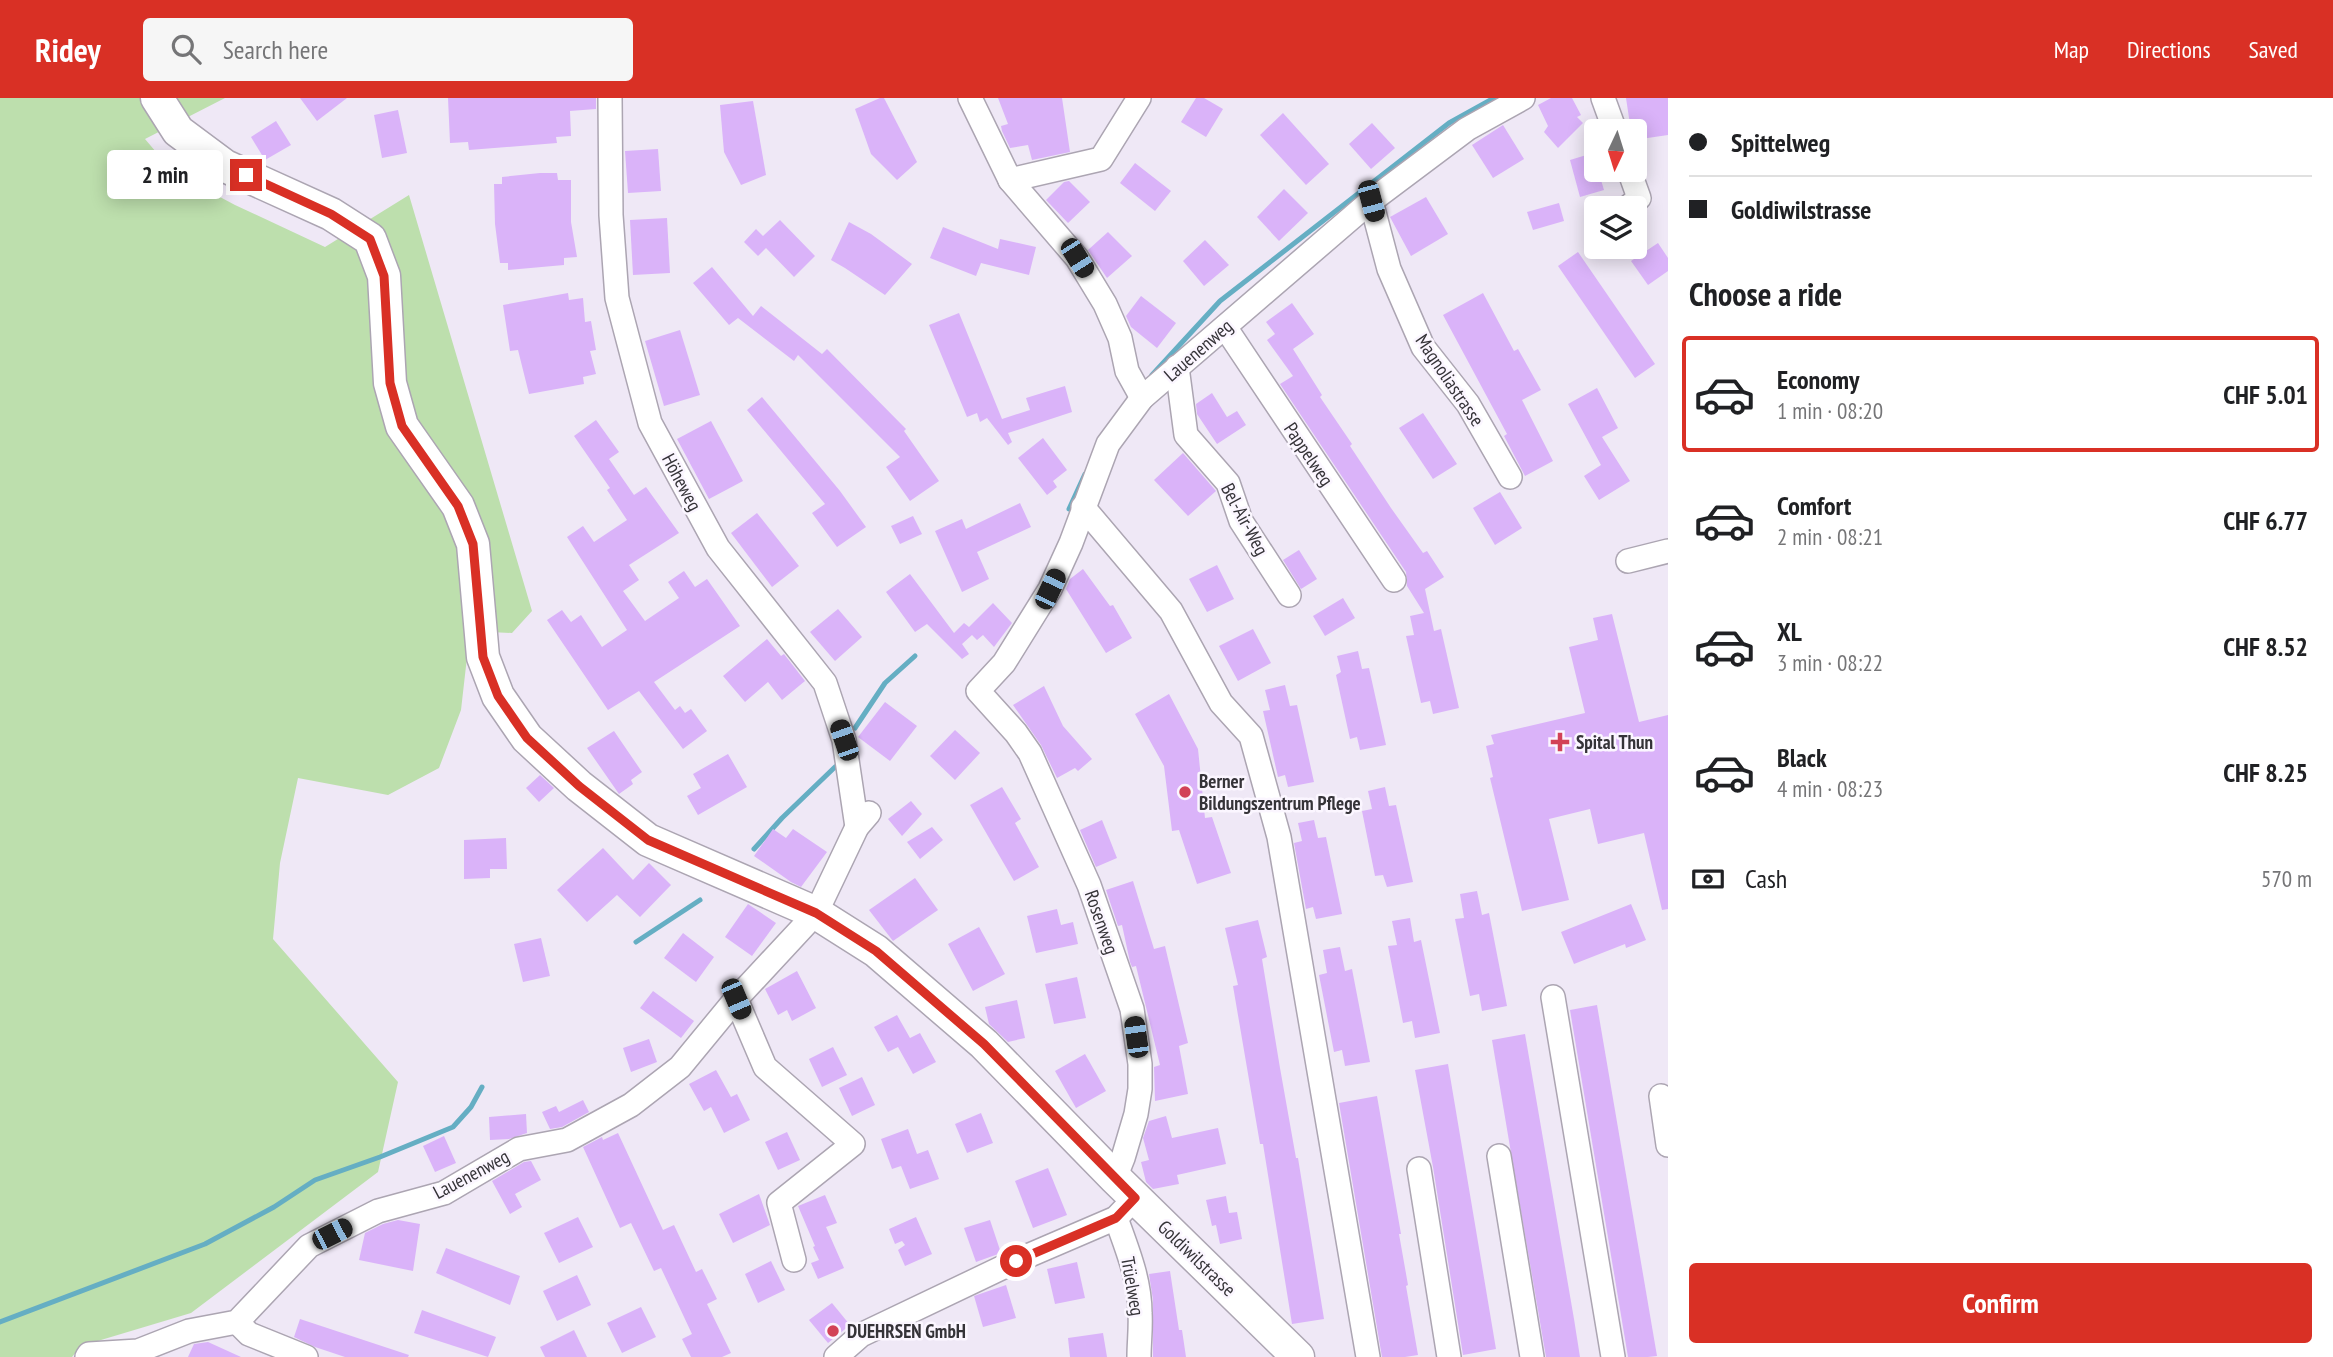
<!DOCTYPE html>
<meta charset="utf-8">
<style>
body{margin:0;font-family:"PT Sans Narrow",sans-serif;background:#f6f6f6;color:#202124;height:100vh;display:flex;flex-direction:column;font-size:26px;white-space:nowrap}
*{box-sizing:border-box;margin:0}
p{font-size:23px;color:#757577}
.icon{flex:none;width:38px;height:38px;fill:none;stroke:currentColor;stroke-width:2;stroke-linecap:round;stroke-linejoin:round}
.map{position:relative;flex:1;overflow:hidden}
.drawer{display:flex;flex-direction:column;background:#fff;width:665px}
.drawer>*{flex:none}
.hud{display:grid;align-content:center;height:154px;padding:0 21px;background:#fff}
.needle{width:46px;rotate:184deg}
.buttons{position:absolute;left:1584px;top:21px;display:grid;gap:14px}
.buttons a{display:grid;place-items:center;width:63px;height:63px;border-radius:7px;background:#fff;box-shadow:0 4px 18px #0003;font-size:35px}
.end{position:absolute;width:32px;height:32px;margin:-16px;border:9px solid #d93025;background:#fff;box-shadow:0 0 0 4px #fff}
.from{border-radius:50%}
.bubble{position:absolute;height:49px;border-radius:7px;background:#fff;box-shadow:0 4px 18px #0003;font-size:23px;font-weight:800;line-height:49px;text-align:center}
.car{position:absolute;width:21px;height:42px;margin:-21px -10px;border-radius:9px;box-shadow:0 0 5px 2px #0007;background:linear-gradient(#222 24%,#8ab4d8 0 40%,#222 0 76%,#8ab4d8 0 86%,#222 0)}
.hud b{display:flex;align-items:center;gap:24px;height:66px;font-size:26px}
.hud b+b{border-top:2px solid #e0e0e0}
.hud i{width:18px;height:18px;background:#202124}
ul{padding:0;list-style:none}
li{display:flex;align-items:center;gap:21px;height:116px;margin:0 14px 10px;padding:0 7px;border:4px solid transparent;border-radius:7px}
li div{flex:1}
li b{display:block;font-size:26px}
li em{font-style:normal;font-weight:800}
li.on{border-color:#d93025}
li>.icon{width:63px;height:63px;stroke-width:1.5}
h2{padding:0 21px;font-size:32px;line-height:84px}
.pay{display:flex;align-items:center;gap:18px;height:77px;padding:0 21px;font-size:26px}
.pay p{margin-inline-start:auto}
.primary-button{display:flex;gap:14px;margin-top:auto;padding:14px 21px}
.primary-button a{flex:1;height:80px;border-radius:7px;background:#d93025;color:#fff;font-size:28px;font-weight:800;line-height:80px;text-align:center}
header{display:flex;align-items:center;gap:42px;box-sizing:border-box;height:98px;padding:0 35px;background:#d93025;color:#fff}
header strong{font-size:33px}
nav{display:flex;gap:38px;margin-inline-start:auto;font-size:24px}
.search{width:490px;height:63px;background:#f6f6f6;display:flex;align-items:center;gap:18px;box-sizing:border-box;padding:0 24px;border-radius:7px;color:#757577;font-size:26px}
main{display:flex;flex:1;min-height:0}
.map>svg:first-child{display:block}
</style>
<header>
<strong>Ridey</strong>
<div class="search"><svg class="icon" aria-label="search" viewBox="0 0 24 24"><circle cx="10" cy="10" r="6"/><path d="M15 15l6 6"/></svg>Search here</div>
<nav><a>Map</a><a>Directions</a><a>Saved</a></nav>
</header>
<main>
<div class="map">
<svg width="1668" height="1259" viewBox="0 0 1668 1259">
<rect width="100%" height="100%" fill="#efe8f6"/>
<path fill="#bddfad" d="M0,0H225L145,41L173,74L235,107L325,149L409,97L532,513L512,535L470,533L461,612L439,670L388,697L298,680L280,765L273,841L398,984L378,1074L191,1215L81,1248L72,1259H0Z"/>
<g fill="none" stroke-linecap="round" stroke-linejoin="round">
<g stroke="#65aec3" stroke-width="5">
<path d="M1152,277L1220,203L1449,25L1494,0"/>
<path d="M1069,411L1085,376"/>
<path d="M855,630L885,585L915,558"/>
<path d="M754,751L782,720L835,669"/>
<path d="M636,844L700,802"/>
<path d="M0,1224L205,1146L274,1109L315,1082L380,1059L453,1029L471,1009L482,989"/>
</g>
</g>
<g fill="#dab3f9">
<path d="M300,0H347L317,23Z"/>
<path d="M448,0H596V11L570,13L571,38L556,39L557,45L469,52L468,44L450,45Z"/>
<path d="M880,0H884L917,64L897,82L871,56L855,11Z"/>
<path d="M998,0H1062L1070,54L1032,62L1028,47L1010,50L1002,33L1001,28L1008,26Z"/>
<path d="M1196,0H1204L1223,11L1206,39L1181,24Z"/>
<path d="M1551,0H1572L1581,17L1577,19L1583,25L1558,50L1544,34L1548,28L1538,7Z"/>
<path d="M1626,0H1668V37L1634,42V33H1631Z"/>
<path d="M753,3L766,77L741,87L724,54L720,7Z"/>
<path d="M398,12L407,55L382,60L374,17Z"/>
<path d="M1283,15L1329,66L1306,87L1260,37Z"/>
<path d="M276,23L291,47L265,62L251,39Z"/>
<path d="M1372,25L1395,50L1371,71L1349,46Z"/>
<path d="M1503,27L1524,61L1493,80L1472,47Z"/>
<path d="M658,51L661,93L628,95L625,53Z"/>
<path d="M1593,55L1596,72H1598L1604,92L1580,99L1570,62Z"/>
<path d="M1135,65L1171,93L1155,113L1120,85Z"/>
<path d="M540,75H557L558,82H571V124L577,159L564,160V167L508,172V165H500L495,126L494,86H502V79Z"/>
<path d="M1069,83L1090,104L1068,125L1046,102L1064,84Z"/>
<path d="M1284,91L1308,115L1279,143L1257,119Z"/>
<path d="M1426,99L1448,136L1411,158L1390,119Z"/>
<path d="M1559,105L1564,123L1533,132L1527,114Z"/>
<path d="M667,120L670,175L633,177L630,122Z"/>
<path d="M780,122L815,158L794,179L766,150L758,158L744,144L756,131L763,138Z"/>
<path d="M849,124L871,136L912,166L885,197L845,170L831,162Z"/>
<path d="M943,129L998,151L1000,141L1036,149L1029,177L981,165L976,178L930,160Z"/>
<path d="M1108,134L1132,158L1107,180L1088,152Z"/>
<path d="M1205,142L1229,167L1204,188L1183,163Z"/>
<path d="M1658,145L1668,160V173L1648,187L1631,163Z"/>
<path d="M1578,154L1655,266L1635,280L1558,168Z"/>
<path d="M712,169L753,218L761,208L822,256L827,251L906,331L904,333L939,383L910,403L886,369L900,359L798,257L794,263L738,220L729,227L693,185Z"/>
<path d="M568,195L569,202L583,200L585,224L591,223L596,252L590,253L596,276L583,279L584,286L529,296L518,252L510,253L503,207Z"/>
<path d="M1483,195L1514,253L1518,251L1541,292L1522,302L1553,363L1525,378L1504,338L1507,336L1443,217Z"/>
<path d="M1141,198L1176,225L1157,250L1131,229L1126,218Z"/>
<path d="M1292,205L1314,236L1293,251L1322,297L1320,299L1352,346L1350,348L1391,410L1423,455L1427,453L1444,479L1425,491L1434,533L1441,531L1459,610L1433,616L1430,603L1421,605L1406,538L1414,537L1410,518L1424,515L1407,488L1406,474L1280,286L1293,278L1267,242L1275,236L1266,224Z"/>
<path d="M959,215L1002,321L1030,312L1026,300L1065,288L1072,314L1008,335L1012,344L1008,347L987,320L980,324L977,315L967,319L929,227Z"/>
<path d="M680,232L700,297L664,308L645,243Z"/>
<path d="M1597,290L1618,330L1602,339L1630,383L1599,402L1584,378L1601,367L1568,306Z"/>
<path d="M1212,295L1227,319L1237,313L1246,327L1217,346L1197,316L1196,306Z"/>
<path d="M762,299L840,393L866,429L837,449L812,415L825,406L747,312Z"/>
<path d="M1423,315L1457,366L1433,381L1399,330Z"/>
<path d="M596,322L619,354L609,361L634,397L646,389L679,435L629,467L639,482L623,493L645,523L679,500L668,484L684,473L695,489L707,481L740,528L654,584L675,612L680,608L685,615L691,611L707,633L683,651L639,593L608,612L547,522L562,512L571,524L581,517L602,549L627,532L567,439L583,428L594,444L627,422L607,392L610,390L574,338Z"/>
<path d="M711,323L743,383L709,401L677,341Z"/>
<path d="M1043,340L1067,372L1053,383L1057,389L1047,397L1018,360Z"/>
<path d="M1183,355L1216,393L1188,418L1154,382Z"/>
<path d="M1500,394L1522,430L1495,447L1473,410Z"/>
<path d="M1020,405L1031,429L977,454L989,481L962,494L935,433L962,421L966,431Z"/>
<path d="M757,415L799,468L772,489L731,435Z"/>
<path d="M913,418L922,436L900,446L891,428Z"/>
<path d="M1299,452L1317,481L1301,491L1283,462Z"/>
<path d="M1217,467L1234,501L1207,514L1189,481Z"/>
<path d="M1083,471L1110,508L1113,507L1132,540L1106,555L1066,491L1070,481Z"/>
<path d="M910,476L954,535L964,525L969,529L993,505L1012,525L994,549L983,537L977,542L972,537L962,546L969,556L962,561L927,526L915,534L886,494Z"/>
<path d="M1343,500L1355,520L1325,538L1313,518Z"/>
<path d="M838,511L862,539L835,563L810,534Z"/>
<path d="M1612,516L1639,624L1668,617V811L1662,812L1644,735L1598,746L1590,711L1549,721L1569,802L1522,813L1490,680L1493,679L1486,648L1494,646L1491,637L1585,615L1569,549L1598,542L1593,520Z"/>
<path d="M1253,531L1271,565L1238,583L1219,548Z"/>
<path d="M767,541L781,558L784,556L805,583L782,602L768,584L745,604L723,578Z"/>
<path d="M1358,553L1362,571L1369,570L1386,647L1360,652L1357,639L1350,641L1336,577L1341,574L1337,558Z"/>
<path d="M1285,587L1290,608L1297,607L1314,684L1288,689L1285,677L1278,679L1263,613L1270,612L1265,592Z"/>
<path d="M1044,588L1063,628L1092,661L1078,673L1075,670L1057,680L1041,647L1013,607Z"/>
<path d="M1169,596L1198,651L1205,720L1212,719L1231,775L1197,786L1179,732L1172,733L1164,668L1135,616Z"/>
<path d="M885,604L917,628L890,663L858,639Z"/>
<path d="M955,632L980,655L955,682L930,658Z"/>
<path d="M614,633L642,674L631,682L633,686L619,696L587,650Z"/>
<path d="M728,656L747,689L698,717L687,698L701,690L693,676Z"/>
<path d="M540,677L554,690L539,704L526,690Z"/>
<path d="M1002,689L1021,721L1015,725L1039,769L1014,783L970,707Z"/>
<path d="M1385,689L1389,708L1396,707L1413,784L1387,789L1383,777L1375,778L1362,713L1372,711L1368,693Z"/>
<path d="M911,703L922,716L902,738L888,721Z"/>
<path d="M1102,722L1117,760L1096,769L1080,732Z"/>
<path d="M1314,722L1318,740L1326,739L1342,816L1316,821L1313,809L1306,811L1294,745L1302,743L1298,725Z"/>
<path d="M932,729L943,742L920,761L907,744Z"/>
<path d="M773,731L786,740L793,731L827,754L801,789L791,784L754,758Z"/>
<path d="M506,740L507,771H490V780L464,781V742Z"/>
<path d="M603,750L633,782L649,765L671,787L640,819L617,797L587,824L557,792Z"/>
<path d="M915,780L938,812L893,843L869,812Z"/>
<path d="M1133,783L1154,851L1165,848L1188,945L1179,948L1188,996L1155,1003L1154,969L1160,967L1146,909L1136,868L1132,869L1130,864L1122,827L1118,828L1106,792Z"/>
<path d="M1477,793L1482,817L1489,815L1507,908L1482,913L1479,896L1470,898L1455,821L1464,820L1460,796Z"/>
<path d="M748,806L776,825L752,858L725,839Z"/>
<path d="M1631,806L1646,842L1626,850L1625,846L1574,866L1561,834Z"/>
<path d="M1057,811L1061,827L1073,824L1078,846L1036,855L1027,818Z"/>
<path d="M1410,820L1414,844L1421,842L1440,935L1415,940L1412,923L1403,925L1388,848L1397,847L1392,823Z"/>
<path d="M1258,822L1267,859L1262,861L1280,970L1296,1060H1298L1324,1221L1292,1226L1263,1046H1260L1233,888L1238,887L1225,830Z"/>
<path d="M979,829L1005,876L973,893L948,846Z"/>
<path d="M683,835L714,859L696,884L664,860Z"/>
<path d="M541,840L550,878L523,884L514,846Z"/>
<path d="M1340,849L1345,873L1352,871L1370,964L1345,968L1342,952L1334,954L1319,877L1327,875L1323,852Z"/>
<path d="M797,873L816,910L792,923L787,912L778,917L765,891Z"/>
<path d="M1077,879L1086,920L1054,926L1045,886Z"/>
<path d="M653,893L694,923L681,940L640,910Z"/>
<path d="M1017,902L1025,940L1008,944L989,926L985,909Z"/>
<path d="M1597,907L1657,1258L1648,1259H1628L1570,912Z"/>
<path d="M897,917L910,940L920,935L936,964L913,976L898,949L888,954L874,929Z"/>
<path d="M1525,936L1574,1221L1580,1259H1546L1509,1043L1492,942Z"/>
<path d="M649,941L657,964L631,974L623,950Z"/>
<path d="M833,949L847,977L822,989L809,961Z"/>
<path d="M1085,956L1106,993L1076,1010L1055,973Z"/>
<path d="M1448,966L1496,1251L1463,1257L1433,1069L1415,972Z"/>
<path d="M716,972L731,999L737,996L750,1022L724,1035L711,1009L704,1013L689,986Z"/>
<path d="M862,979L875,1007L852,1018L839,990Z"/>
<path d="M1377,998L1401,1136H1399L1408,1187L1406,1188L1418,1257L1405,1259H1382L1339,1005Z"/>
<path d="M583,1002L589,1014L562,1029L550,1031L542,1014L556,1008L559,1014Z"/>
<path d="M981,1015L993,1045L967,1055L955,1026Z"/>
<path d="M526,1016L527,1035L509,1041L490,1042L489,1019Z"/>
<path d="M1166,1018L1172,1040L1218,1030L1226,1066L1177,1077L1179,1086L1153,1091L1146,1084L1141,1064L1149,1062L1143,1040L1149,1023Z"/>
<path d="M908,1031L917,1056L928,1052L939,1081L910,1091L901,1068L892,1071L881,1041Z"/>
<path d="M787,1034L800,1062L778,1072L765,1044Z"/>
<path d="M618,1035L663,1132L674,1127L696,1174L702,1171L717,1201L707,1206L731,1255L722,1259H691L682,1241L692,1236L661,1170L654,1173L631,1125L620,1130L583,1049L602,1039L603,1042Z"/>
<path d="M444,1038L456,1065L435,1074L423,1048Z"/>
<path d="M531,1063L541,1082L515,1096L522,1109L510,1116L492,1083L524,1064Z"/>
<path d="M1048,1070L1067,1117L1033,1130L1015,1083Z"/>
<path d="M759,1096L770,1127L733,1145L719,1116Z"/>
<path d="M825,1097L837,1125L826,1129L844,1170L818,1181L811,1165L819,1162L813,1149L815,1148L798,1108Z"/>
<path d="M1226,1098L1229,1115L1237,1114L1242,1141L1220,1146L1216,1127L1212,1128L1206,1102Z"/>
<path d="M578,1119L593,1149L559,1165L544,1135Z"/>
<path d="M916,1119L932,1156L905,1168L898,1152L905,1147L902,1143L895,1146L889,1131Z"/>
<path d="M398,1122L420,1126L413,1173L359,1162L365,1135L383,1126Z"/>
<path d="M990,1122L1001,1155L976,1164L964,1130Z"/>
<path d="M446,1150L520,1178L510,1207L436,1175Z"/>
<path d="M771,1163L785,1192L758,1205L745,1176Z"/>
<path d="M1077,1164L1085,1200L1055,1206L1047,1171Z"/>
<path d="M1170,1173L1179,1232H1182L1186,1259H1153V1202L1149,1176Z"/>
<path d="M577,1177L591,1207L557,1223L543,1193Z"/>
<path d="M1006,1187L1016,1220L983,1229L974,1198Z"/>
<path d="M832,1205L850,1227L828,1245L809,1222Z"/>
<path d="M641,1209L656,1239L622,1255L607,1225Z"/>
<path d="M422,1212L496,1239L488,1259L414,1235Z"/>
<path d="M300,1221L409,1257L408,1259H345L315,1249L294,1239Z"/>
<path d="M574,1232L587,1259H545L540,1249Z"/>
<path d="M1103,1235L1107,1259H1070L1068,1240Z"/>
<path d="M208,1244L241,1259H188L194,1246Z"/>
</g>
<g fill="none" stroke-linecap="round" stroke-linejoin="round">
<defs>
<g id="street">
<path d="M610,0L611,117L617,200L650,325L718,450L825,585L844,642L857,729"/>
<path d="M970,0L1010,82L1077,160L1105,206L1120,240L1127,273L1142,300"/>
<path d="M1603,0L1615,33"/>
<path d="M1010,82L1101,61L1139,0"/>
<path d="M1371,103L1389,171L1423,249L1468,306L1510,379"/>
<path d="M1627,110L1639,100L1629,72"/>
<path d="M1225,229L1394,482"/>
<path d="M1177,269L1186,337L1228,385L1241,423L1289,497"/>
<path d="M1083,409L1171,513L1221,605L1251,638L1279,739L1368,1259"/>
<path d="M1628,463L1668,453"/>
<path d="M1553,899L1613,1259"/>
<path d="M736,901L765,969L853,1046L779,1105L794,1162"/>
<path d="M1661,998L1668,1047"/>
<path d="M1499,1058L1532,1259"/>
<path d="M1419,1071L1449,1259"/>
<path d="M1115,1080L1123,1060L1136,1016L1140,991V966L1132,911L1089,787L1030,655L1016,635L978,593L1004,565L1050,491L1071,445L1108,346L1142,300L1371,103L1467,31L1523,0"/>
<path d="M1116,1120C1127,1151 1140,1182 1140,1215C1141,1230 1139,1244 1139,1259"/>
<path d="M237,1224L249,1236L306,1259"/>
<path d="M87,1259L89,1256L138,1253L189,1233L237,1224L309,1148L378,1113L444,1095L519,1051L567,1042L631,1007L680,969L736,901L816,815L857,729L869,715"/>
<path d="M836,1259L861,1237L1016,1163L1116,1120L1135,1100"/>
</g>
<path id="secondary" d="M157,0L178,33L225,68L331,116L370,141L384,178L390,285L402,328L458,408L473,446L483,559L498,598L527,640L579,688L648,742L816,815L876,853L984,946L1115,1080L1298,1259"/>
</defs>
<use href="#street" stroke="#aca5b2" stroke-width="26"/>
<use href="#secondary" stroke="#aca5b2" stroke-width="35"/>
<use href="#street" stroke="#fff" stroke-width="23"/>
<use href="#secondary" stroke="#fff" stroke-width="32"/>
</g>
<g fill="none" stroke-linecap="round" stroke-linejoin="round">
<path stroke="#d93025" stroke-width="9" d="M246,77L331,116L370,141L384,178L390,285L402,328L458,408L473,446L483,559L498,598L527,640L579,688L648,742L816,815L876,853L984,946L1135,1100L1116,1120L1016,1163"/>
</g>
<g fill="#d24257" stroke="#fbf6ff" stroke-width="2.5">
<path d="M1556.5 633.5h7v7h7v7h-7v7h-7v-7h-7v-7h7z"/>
<circle cx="1185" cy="694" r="7"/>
<circle cx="833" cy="1233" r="7"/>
</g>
<g text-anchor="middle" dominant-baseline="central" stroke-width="5" stroke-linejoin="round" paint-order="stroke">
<g font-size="19" fill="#353338" stroke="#fbf6ff">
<text transform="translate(1198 252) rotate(-41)">Lauenenweg</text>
<text transform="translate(1450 282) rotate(56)">Magnoliastrasse</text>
<text transform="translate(1309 356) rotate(56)">Pappelweg</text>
<text transform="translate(682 384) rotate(62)">Höheweg</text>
<text transform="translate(1245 421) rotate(62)">Bel-Air-Weg</text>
<text transform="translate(1102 824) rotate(71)">Rosenweg</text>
<text transform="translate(471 1076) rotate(-28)">Lauenenweg</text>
<text transform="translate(1197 1160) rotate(44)">Goldiwilstrasse</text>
<text transform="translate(1133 1188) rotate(80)">Trüelweg</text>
</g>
<g font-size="19" font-weight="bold" fill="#353338" stroke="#fbf6ff" text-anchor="start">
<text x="1576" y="644">Spital Thun</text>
<text x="1199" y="683">Berner<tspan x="1199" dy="22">Bildungszentrum Pflege</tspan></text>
<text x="847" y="1233">DUEHRSEN GmbH</text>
</g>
</g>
</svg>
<div class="buttons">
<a><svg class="needle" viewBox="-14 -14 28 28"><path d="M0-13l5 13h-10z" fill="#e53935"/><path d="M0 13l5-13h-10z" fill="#757577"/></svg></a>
<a><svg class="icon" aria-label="layers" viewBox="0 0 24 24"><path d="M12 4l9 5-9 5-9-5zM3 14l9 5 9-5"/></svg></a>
</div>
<i class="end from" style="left:1016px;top:1163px"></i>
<i class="end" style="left:246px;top:77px"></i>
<div class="bubble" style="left:107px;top:52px;width:116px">2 min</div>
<i class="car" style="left:1371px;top:103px;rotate:165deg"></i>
<i class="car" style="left:1077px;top:160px;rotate:148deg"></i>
<i class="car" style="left:1050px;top:491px;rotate:25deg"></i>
<i class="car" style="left:844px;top:642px;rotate:341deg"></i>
<i class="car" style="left:736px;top:901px;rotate:157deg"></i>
<i class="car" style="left:1136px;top:939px;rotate:352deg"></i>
<i class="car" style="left:332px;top:1136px;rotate:63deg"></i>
</div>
<section class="drawer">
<div class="hud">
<b><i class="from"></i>Spittelweg</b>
<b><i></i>Goldiwilstrasse</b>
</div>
<h2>Choose a ride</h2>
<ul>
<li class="on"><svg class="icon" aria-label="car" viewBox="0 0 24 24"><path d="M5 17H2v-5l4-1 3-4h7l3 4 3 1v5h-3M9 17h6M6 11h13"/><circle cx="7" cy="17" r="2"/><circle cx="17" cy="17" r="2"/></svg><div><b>Economy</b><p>1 min · 08:20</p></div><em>CHF 5.01</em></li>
<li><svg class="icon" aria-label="car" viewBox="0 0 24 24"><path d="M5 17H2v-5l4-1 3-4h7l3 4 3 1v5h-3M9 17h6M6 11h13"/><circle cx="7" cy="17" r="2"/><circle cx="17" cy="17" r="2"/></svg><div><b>Comfort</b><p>2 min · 08:21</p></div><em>CHF 6.77</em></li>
<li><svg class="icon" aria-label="car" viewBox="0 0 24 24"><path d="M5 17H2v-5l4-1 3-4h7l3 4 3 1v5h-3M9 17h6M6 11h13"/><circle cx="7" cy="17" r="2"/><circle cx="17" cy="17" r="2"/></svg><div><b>XL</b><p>3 min · 08:22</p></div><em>CHF 8.52</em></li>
<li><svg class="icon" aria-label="car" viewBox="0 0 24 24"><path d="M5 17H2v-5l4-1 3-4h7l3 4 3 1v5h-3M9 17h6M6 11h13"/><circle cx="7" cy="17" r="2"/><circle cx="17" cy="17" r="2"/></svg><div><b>Black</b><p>4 min · 08:23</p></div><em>CHF 8.25</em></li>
</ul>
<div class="pay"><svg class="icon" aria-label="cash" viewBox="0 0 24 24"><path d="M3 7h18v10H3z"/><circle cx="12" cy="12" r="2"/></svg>Cash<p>570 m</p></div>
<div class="primary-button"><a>Confirm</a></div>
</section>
</main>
